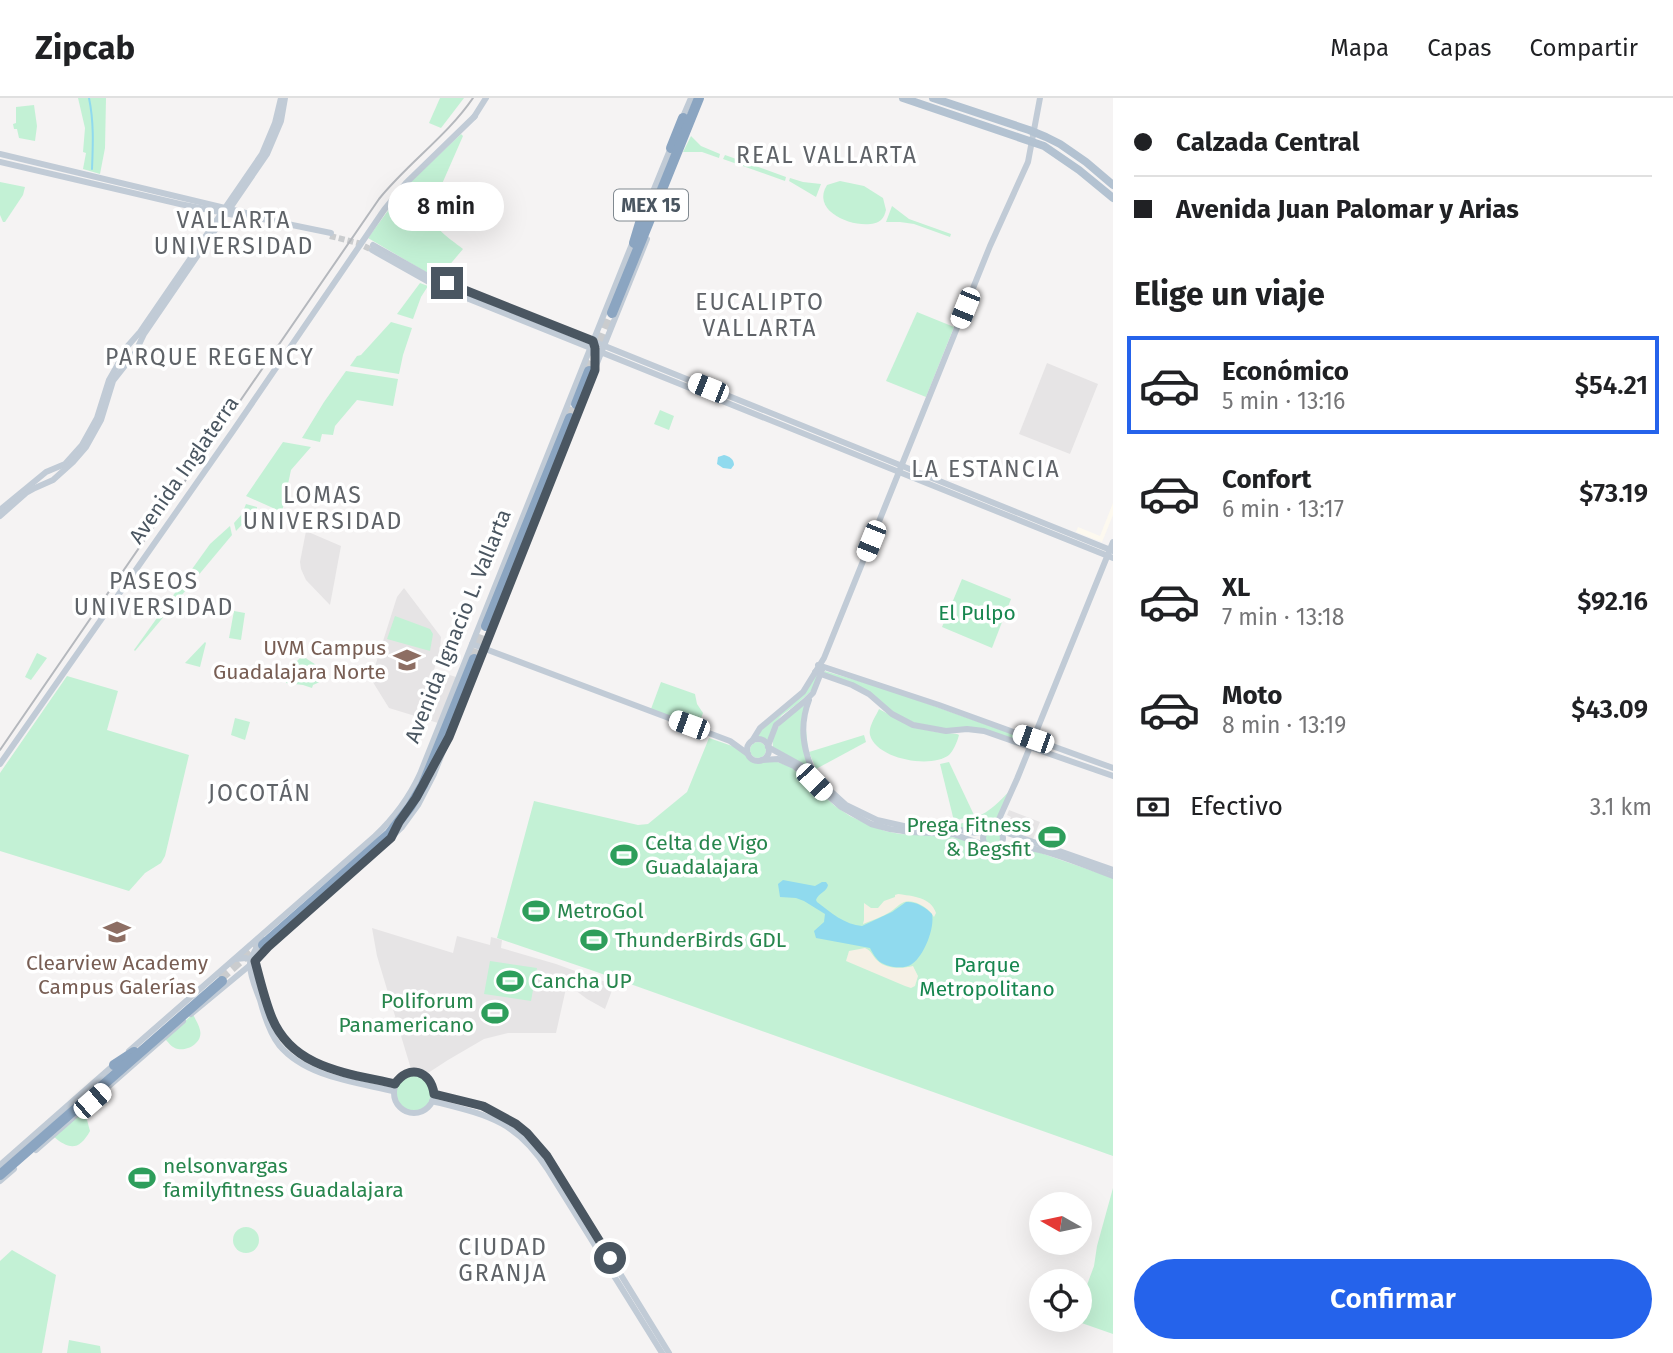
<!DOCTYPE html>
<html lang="es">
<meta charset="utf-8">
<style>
body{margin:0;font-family:"Fira Sans",sans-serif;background:#f2f2f2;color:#202124;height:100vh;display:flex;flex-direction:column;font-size:26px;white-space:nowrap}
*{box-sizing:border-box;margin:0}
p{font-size:23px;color:#757577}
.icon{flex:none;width:38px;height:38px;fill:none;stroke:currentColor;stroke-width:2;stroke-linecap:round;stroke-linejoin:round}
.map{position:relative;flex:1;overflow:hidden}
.side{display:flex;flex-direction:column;background:#fff;width:560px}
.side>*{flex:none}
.banner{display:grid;align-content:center;height:154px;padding:0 21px;background:#fff}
.needle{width:46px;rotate:279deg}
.controls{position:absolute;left:1029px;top:1094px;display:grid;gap:14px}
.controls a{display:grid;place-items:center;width:63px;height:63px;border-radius:50%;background:#fff;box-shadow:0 7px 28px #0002;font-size:35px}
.end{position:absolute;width:32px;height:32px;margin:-16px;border:9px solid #4a5661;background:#fff;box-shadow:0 0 0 4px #fff}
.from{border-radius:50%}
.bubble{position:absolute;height:49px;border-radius:24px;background:#fff;box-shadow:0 7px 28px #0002;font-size:23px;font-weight:600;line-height:49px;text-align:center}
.car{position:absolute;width:21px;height:42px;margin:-21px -10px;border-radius:9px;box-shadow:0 0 5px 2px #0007;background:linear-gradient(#fff 24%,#345 0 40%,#fff 0 76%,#345 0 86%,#fff 0)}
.banner b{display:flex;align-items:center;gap:24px;height:66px;font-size:26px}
.banner b+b{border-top:2px solid #e0e0e0}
.banner i{width:18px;height:18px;background:#202124}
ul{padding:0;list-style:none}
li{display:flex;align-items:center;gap:21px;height:98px;margin:0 14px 10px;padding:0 7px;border:4px solid transparent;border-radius:0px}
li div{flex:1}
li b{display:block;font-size:26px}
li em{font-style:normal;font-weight:600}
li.active{border-color:#2563eb}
li>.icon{width:63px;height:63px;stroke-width:1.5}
h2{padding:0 21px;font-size:32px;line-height:84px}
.pay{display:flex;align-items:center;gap:18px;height:77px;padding:0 21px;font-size:26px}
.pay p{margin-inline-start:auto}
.cta{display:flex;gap:14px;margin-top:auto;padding:14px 21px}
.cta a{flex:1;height:80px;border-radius:42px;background:#2563eb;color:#fff;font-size:28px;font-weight:600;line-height:80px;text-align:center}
header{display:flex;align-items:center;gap:42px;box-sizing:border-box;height:98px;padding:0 35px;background:#fff;border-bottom:2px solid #e0e0e0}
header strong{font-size:33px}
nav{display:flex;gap:38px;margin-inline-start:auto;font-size:24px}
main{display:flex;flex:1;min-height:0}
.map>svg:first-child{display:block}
</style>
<header>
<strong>Zipcab</strong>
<nav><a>Mapa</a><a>Capas</a><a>Compartir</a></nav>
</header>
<main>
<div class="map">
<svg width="1113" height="1255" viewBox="0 0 1113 1255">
<rect width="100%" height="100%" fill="#f5f3f3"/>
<path fill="#fdf9ef" d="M1113,405V417L1102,444L1076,434L1078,429L1100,438Z"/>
<g fill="#e6e4e5">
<path d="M1047,265L1098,286L1070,356L1019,336Z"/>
<path d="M306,433L341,448L330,507L306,482L301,471L300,464Z"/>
<path d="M404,490L441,539L440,552L434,572L456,579L438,625L389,610L371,581L397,499Z"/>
<path d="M1009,712L1040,724L1033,741L1006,731L1011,719L1007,717Z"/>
<path d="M372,830L453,855L457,838L490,847L491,839L502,842L501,850L556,866L614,887L605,911L587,901L567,886L556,935H508L484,941L448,962L428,975L411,971L377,858Z"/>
</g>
<g fill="#c3f1d5">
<path d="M78,0H106L105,50L100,76L83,71L86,55L83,54L85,30Z"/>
<path d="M440,0H464L441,30L429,25Z"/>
<path d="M34,7L37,28L35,43L19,40L17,31H14L13,26L16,25V9Z"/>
<path d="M461,36L463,38L431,111C432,131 448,139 463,151L442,176L437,179L431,177L368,140L406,88Z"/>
<path d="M691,38L701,48L720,56L719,60L702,54H683Z"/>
<path d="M725,57L786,79L785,83L723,61Z"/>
<path d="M790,80L803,84L821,86L816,99L789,83Z"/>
<path d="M840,83L864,88L883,100L886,112C885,116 884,119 881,122C866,135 808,117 827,87Z"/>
<path d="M0,84L25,89L23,97L5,124H3L0,117Z"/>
<path d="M892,108L909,121L951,136L950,139L914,126L900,124H886Z"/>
<path d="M420,185L428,188L421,199L413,221L397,216Z"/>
<path d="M917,214L954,229L926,299L886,283Z"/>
<path d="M391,224L412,230L403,257L399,276L350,268L357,258L361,257Z"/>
<path d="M346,273L398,281L393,308L357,302L335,328L333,337L322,336L320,344L302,340L324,304Z"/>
<path d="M660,312L674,318L669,332L654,326Z"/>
<path d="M283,344L311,349L291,372L282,414L246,398Z"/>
<path d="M246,406L257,409V411L236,433L234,425L242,416Z"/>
<path d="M230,428L232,437L135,553L134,552L210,446Z"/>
<path d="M962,481L1011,501L992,550L942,529Z"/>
<path d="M234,513L245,515L241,542L229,540Z"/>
<path d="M395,518L430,531L433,536L430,553L387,541Z"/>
<path d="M205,544L206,545L200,569L185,565Z"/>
<path d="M37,555L47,560L31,582L25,579Z"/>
<path d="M303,557L307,561L327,574L322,583L313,587L312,590L303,587L286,585L290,570Z"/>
<path d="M825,573L889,592L1029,642L1028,645L996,635L939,630L917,626L894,615L875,599L824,575Z"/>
<path d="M815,575L819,577L812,592L797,606L782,617L774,626L768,644L763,641L754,639L770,624L796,603Z"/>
<path d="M67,578L118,593L107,632L189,657L165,758L161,765L145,775L129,793L0,753V675Z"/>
<path d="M661,584L695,596L697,606L703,615L698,628L651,611Z"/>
<path d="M806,606L804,613L810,670L773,649C770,629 791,617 806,606Z"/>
<path d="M879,611L912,629L936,634L957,636L959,637C957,644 954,652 949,657C931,671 876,661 870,637C868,629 876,618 879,611Z"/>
<path d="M235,620L250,624L245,642L231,637Z"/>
<path d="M864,637L866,644L816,671L809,654Z"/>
<path d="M709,640L738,650L751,663L756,665H762L772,662L791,669L835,708L850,718L865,725L885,733L900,736L945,738L957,740L980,747L995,754L1019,751L1035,753L1113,780V1058L591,872L497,840L534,703L638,727L648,726L687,694Z"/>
<circle cx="758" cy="652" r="8"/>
<path d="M949,664L974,717L954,723L940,666Z"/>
<path d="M1011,691C1003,706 997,731 976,733C969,733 961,730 954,728C981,719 992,713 1011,691Z"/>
<circle cx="993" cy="740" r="8"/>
<path d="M490,863L537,870L531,903L484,896Z"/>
<path d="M193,916C195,921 199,927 200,932C203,944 189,953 178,951C172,950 169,945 165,941Z"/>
<circle cx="414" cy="995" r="18"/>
<path d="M81,1015L87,1022L90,1033C79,1053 69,1052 53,1038Z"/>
<path d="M1113,1090V1236L1073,1222H1080V1206L1094,1168L1097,1148Z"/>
<circle cx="246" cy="1142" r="13"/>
<path d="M12,1152L56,1177L42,1255H0V1163Z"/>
<path d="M69,1242L100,1248L101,1255H67Z"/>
</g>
<g fill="#f5f0e5">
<path d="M898,796C912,798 931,799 936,815L934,819C930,811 914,800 904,804C899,806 895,811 890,814C882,819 872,822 863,826L864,822V805L871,810H878L884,803L895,799V797Z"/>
<path d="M865,850C872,853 872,858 878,863C886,871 902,871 913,868L918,878L915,888L911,890L905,888L846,863L849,853Z"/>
</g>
<g fill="#90daee">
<path d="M724,357C729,358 734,361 734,367L731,371L723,370L717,366L718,359Z"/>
<path d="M783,782L815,788L822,784H826L828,787C827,794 818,795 816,802L817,804C830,814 845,827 862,828L892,814L906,804C915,803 926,809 932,816C935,830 924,858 912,866C904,872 887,869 880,864C876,861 872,854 870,850L816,840L814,833L824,824L825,816L804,803L796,800L780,799L778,786Z"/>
</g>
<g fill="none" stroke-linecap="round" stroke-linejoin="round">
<path stroke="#90daee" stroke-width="2" d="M89,0C94,24 93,47 92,71"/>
<path stroke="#caccce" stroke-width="6" stroke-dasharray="6 3" stroke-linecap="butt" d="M330,138L358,145L372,152"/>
<g stroke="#caccce" stroke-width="10" stroke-dasharray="10 5" stroke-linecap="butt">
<path d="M589,273L612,215"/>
<path d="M567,318L573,305"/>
<path d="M472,560L484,527"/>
<path d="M220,880L260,845"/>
</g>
<g stroke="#c1cbd6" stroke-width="6">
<path d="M474,19L486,0"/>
<path d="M682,21L691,0"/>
<path d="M0,56L254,117L263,121L331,135"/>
<path d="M0,64L180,106L259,122"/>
<path d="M639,128L672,47"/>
<path d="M373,147L428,178L476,196L1113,453"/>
<path d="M372,152L434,187L1113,460"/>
<path d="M587,290L647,141"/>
<path d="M0,412L46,374L65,366L82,347L97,320L109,282L117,268L125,251L140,234L262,56L275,25L281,0"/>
<path d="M0,418L26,395L35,390L53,382L73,364L86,349L101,322L113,283L135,255L144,236L267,56L281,23L285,0"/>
<path d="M472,546L730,643L748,656"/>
<path d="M818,567L939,607L1113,670"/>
<path d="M815,574L852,587L869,596L892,616L913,627L946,633L967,631L984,633L1113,678"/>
<path d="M809,602C799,628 803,651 814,676"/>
<circle cx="758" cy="652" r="11"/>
<path d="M752,643L760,630L803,594L824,560L990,148L1028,64L1040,0"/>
<path d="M768,648L776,627L805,603L813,595L822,572"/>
<path d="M768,649L804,669L846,707L877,722L908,729H945L976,735L987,732"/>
<path d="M762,662L778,661L794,668L841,709L871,726L890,731L910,734L953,736L985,747"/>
<path d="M0,666L233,333L384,112L406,85L475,18"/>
<circle cx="993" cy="740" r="10"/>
<path d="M995,730L1017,681L1113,444"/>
<path d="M999,732L1113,772"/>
<path d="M992,751C1006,756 1016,747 1030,750C1055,754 1088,769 1113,778"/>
<path d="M262,841C258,848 251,857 250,865C249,876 256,891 260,902C264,917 269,934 279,947C306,979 355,984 393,993"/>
<path d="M236,861L246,860L255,863C261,882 265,902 272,920C293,971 348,975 395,986"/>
<path d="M191,916L255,863L268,849L381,749L402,729L418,707L434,676L582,303"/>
<path d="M129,953L375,738C394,720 409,700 420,676L634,141"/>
<circle cx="414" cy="995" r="20"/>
<path d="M434,996C483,1008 514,1016 547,1057L669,1255"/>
<path d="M432,1003C487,1017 516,1022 548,1072L662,1255"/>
<path d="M36,1052L183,923"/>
<path d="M0,1067L116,965"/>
<path d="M0,1083L14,1071"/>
</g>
<g stroke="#b3c2d1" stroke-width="8">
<path d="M903,0L1044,48L1079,72L1113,100"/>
<path d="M933,0L1029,32L1046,39L1060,46L1086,64L1113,87"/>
</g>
<g stroke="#8ba5c1" stroke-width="10">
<path d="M671,50L683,20"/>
<path d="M634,145L640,125"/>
<path d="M612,215L699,0"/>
<path d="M576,306L589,273"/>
<path d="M486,528L570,320"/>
<path d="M263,847L389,736L410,709L423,687L474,561"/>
<path d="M114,967L134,954"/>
<path d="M0,1077L222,883"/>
</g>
<path stroke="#b5b8bd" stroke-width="2" d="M0,652L379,101C408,65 447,38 473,0"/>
</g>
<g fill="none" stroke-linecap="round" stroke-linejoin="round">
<path stroke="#4a5661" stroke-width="9" d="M447,185L593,243L595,250V272L449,639L416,700L399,724L391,740L268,849L255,863C260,882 265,903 272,920C293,971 348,975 395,986C408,966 431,972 434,996L483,1008L516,1026L527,1035L547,1058L610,1160"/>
</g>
<defs>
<symbol id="university-bare" viewBox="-9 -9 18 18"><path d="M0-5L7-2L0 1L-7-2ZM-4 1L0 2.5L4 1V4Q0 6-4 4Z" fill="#8d6e63" stroke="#fff" stroke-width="2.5" paint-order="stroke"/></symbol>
<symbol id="stadium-bare" viewBox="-9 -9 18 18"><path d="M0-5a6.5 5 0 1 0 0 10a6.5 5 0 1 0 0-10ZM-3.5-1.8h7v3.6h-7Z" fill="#2e9e5b" stroke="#fff" stroke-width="2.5" paint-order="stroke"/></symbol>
</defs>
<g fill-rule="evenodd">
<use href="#university-bare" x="388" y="543" width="38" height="38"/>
<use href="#stadium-bare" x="1033" y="720" width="38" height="38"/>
<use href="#stadium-bare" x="605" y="738" width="38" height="38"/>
<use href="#stadium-bare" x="517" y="794" width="38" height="38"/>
<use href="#university-bare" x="98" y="815" width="38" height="38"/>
<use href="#stadium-bare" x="575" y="823" width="38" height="38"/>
<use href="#stadium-bare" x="491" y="864" width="38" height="38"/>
<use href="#stadium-bare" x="476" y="896" width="38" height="38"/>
<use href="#stadium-bare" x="123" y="1061" width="38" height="38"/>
</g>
<g text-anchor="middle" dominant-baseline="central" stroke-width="7" stroke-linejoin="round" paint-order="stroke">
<rect fill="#fff" stroke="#808990" stroke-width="2" x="614" y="91.5" width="74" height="31" rx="5"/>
<g font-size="19" font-weight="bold" fill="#4a5661">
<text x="651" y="107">MEX 15</text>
</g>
<g font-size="21" fill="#4a5661" stroke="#fff">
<text transform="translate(184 372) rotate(-55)">Avenida Inglaterra</text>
<text transform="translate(458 528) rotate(-68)">Avenida Ignacio L. Vallarta</text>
</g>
<g font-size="21" fill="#17864f" stroke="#fff">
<text x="977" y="515">El Pulpo</text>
<text x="987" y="867">Parque<tspan x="987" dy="24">Metropolitano</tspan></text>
</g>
<g font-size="21" fill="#785e54" stroke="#fff" text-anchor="end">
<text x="386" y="550">UVM Campus<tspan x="386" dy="24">Guadalajara Norte</tspan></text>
<text x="117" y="865" text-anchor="middle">Clearview Academy<tspan x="117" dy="24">Campus Galerías</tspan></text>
</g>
<g font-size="21" fill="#27864d" stroke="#fff" text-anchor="start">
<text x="1031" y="727" text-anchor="end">Prega Fitness<tspan x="1031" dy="24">&amp; Begsfit</tspan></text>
<text x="645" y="745">Celta de Vigo<tspan x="645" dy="24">Guadalajara</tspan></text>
<text x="557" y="813">MetroGol</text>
<text x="615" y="842">ThunderBirds GDL</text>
<text x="531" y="883">Cancha UP</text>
<text x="474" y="903" text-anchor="end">Poliforum<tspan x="474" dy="24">Panamericano</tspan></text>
<text x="163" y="1068">nelsonvargas<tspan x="163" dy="24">familyfitness Guadalajara</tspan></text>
</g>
<g font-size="23" letter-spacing="2" fill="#5f6368" stroke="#fff">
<text x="827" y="57">REAL VALLARTA</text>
<text x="234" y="122">VALLARTA<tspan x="234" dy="26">UNIVERSIDAD</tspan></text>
<text x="760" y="204">EUCALIPTO<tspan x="760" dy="26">VALLARTA</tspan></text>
<text x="210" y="259">PARQUE REGENCY</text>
<text x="986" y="371">LA ESTANCIA</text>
<text x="323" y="397">LOMAS<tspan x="323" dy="26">UNIVERSIDAD</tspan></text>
<text x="154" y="483">PASEOS<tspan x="154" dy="26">UNIVERSIDAD</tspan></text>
<text x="260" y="695">JOCOTÁN</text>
<text x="503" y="1149">CIUDAD<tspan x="503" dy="26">GRANJA</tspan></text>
</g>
</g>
</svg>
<div class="controls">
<a><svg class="needle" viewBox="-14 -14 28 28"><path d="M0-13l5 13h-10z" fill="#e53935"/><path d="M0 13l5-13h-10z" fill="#757577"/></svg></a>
<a><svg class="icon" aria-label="locate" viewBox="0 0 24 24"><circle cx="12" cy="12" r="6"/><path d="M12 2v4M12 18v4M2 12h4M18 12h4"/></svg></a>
</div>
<i class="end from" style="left:610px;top:1160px"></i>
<i class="end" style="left:447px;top:185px"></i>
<div class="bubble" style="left:388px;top:84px;width:116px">8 min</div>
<i class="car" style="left:965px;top:210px;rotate:202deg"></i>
<i class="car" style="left:708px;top:290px;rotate:292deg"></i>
<i class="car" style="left:871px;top:443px;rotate:202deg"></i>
<i class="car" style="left:689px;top:627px;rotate:290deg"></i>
<i class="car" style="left:1033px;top:641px;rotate:289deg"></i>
<i class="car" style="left:814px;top:684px;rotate:136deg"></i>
<i class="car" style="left:92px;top:1003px;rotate:49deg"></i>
</div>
<section class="side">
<div class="banner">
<b><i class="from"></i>Calzada Central</b>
<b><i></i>Avenida Juan Palomar y Arias</b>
</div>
<h2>Elige un viaje</h2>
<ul>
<li class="active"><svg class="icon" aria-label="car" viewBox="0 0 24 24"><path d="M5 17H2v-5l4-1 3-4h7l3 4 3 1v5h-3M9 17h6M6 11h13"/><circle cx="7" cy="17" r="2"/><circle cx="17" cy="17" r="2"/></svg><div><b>Económico</b><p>5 min · 13:16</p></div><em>$54.21</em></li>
<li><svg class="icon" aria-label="car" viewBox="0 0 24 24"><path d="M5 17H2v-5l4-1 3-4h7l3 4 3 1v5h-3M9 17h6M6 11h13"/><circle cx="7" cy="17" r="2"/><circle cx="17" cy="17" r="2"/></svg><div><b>Confort</b><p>6 min · 13:17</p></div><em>$73.19</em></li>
<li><svg class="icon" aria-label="car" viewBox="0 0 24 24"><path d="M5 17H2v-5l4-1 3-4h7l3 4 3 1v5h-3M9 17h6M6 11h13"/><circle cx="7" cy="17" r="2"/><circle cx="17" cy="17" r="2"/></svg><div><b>XL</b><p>7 min · 13:18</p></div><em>$92.16</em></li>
<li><svg class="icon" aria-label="car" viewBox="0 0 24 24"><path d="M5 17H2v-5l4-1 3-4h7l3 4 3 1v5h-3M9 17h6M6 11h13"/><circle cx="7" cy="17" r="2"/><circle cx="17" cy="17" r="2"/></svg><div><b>Moto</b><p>8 min · 13:19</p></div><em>$43.09</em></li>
</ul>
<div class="pay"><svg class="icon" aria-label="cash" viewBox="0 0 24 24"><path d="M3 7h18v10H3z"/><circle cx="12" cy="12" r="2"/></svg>Efectivo<p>3.1 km</p></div>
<div class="cta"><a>Confirmar</a></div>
</section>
</main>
